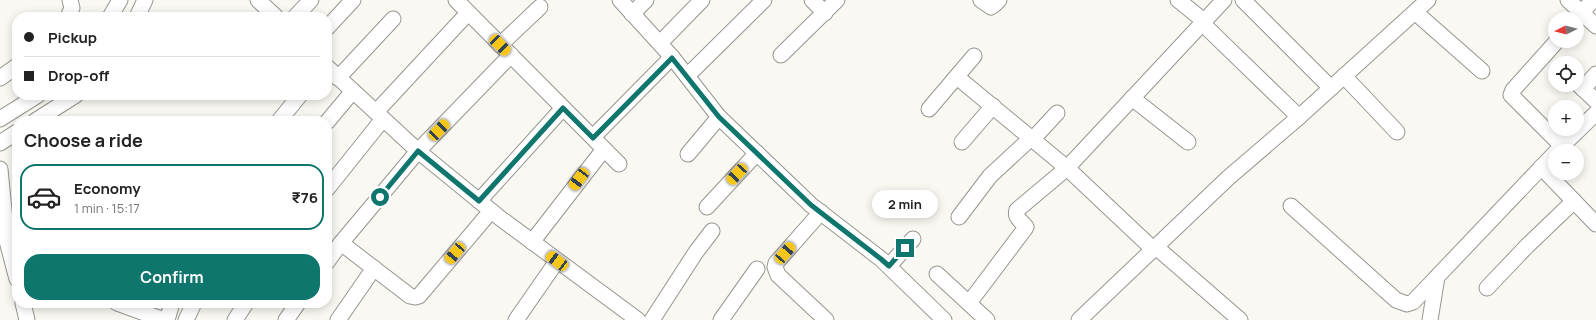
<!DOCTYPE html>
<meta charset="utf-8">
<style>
body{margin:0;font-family:Manrope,sans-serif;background:#f6f6f6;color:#222;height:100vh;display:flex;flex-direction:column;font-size:15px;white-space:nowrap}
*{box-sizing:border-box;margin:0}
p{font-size:13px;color:#767676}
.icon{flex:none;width:22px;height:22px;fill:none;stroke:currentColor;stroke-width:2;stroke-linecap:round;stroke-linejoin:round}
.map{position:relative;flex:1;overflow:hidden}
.drawer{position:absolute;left:12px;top:116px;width:320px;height:192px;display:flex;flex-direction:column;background:#fff;border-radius:16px;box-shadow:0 2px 10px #0003}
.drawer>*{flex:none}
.guide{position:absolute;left:12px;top:12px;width:320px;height:88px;border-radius:16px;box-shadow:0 2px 10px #0003;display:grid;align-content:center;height:88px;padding:0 12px;background:#fff}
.needle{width:26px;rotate:264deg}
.buttons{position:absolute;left:1548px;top:12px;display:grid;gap:8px}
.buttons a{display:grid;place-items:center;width:36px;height:36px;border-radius:50%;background:#fff;box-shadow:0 2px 10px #0003;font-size:20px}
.end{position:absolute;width:18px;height:18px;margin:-9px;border:5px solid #0f766e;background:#fff;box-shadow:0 0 0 2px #fff}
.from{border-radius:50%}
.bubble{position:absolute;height:28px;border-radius:14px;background:#fff;box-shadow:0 2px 10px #0003;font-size:13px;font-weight:700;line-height:28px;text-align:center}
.car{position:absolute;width:12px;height:24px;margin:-12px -6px;border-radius:5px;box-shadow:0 0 3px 1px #0007;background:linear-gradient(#f5c518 24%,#345 0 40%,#f5c518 0 76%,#345 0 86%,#f5c518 0)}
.guide b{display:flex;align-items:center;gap:14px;height:38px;font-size:15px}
.guide b+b{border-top:1px solid #e0e0e0}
.guide i{width:10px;height:10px;background:#222}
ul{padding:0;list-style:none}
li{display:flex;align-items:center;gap:12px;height:66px;margin:0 8px 6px;padding:0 4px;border:2px solid #e0e0e0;border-radius:16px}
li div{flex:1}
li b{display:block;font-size:15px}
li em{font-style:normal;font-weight:700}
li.selected{border-color:#0f766e}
li>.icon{width:36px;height:36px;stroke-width:1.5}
h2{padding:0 12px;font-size:18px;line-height:48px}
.button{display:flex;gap:8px;margin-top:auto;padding:8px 12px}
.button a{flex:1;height:46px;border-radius:16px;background:#0f766e;color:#fff;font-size:16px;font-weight:700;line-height:46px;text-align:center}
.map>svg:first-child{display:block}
</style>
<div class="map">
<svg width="1596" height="320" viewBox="0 0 1596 320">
<rect width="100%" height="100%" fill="#faf8f2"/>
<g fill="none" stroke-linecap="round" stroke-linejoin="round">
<defs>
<g id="minor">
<path d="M258,0L276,17"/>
<path d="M456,0L619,164"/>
<path d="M620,0L672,57L719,117L811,205L881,259L944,320"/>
<path d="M812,0L825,13"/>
<path d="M981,0L991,7L994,5L999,0"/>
<path d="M1178,0L1204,21"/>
<path d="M1243,0L1331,88"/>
<path d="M1568,0L1596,26"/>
<path d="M1415,12L1482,71"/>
<path d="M632,14L646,0"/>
<path d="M68,17L72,8L70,0"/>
<path d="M110,17L120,0"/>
<path d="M137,17L145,0"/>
<path d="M295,17L311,0"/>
<path d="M1576,19L1593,0"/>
<path d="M1202,23L1299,117"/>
<path d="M327,28L353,0"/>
<path d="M1557,41L1513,90L1511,95L1562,146"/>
<path d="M660,43L702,0"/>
<path d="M500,45L540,7"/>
<path d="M781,55L837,0"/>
<path d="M327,67L418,151L500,218L638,320"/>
<path d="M687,76L764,0"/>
<path d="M1344,76L1397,132"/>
<path d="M957,77L1067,168L1154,250"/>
<path d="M0,78L17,66"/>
<path d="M338,78L393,19"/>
<path d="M1577,83L1596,101"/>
<path d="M1583,89L1596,74"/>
<path d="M1132,98L1188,142"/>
<path d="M929,109L974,56"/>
<path d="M376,112L468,13"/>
<path d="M0,119L38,95"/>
<path d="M35,121L76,95"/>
<path d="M279,121L300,95"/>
<path d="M327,122L353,91"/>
<path d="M593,137L672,57"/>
<path d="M1032,140L1057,113"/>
<path d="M962,142L993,106"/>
<path d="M0,143L17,132"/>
<path d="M1557,151L1596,113"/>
<path d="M688,154L719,117"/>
<path d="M1541,167L1596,224"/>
<path d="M0,169L7,241L17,279"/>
<path d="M327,189L383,119"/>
<path d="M479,201L563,108"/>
<path d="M1291,206L1396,300L1407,304L1413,302L1555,153"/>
<path d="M707,207L757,153"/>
<path d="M821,212L776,263L775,267L778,275L826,320"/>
<path d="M959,217L990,176L1031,138"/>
<path d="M532,242L604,149"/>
<path d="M341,243L410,296L415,297L419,296L491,211"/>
<path d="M1156,247L1240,320"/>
<path d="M327,262L341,243L418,151L511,55"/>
<path d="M889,266L913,239"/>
<path d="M937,274L987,320"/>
<path d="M1487,288L1527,246L1574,201"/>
<path d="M23,303L27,320"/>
<path d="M117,303L164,320"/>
<path d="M969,303L1024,230L1026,227C1022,221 1014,218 1017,210L1067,168L1224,0"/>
<path d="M167,320L172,303"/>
<path d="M186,320L194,303"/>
<path d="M235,320L246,303"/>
<path d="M286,320L298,303"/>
<path d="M338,320L374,268"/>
<path d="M516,320L557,261"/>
<path d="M652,320L696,252L712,231"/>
<path d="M721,320L757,269"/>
<path d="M1079,320L1228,178L1299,117L1428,0"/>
<path d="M1430,320L1437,277"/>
</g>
</defs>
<use href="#minor" stroke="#979590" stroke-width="17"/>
<use href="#minor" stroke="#fff" stroke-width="15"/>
</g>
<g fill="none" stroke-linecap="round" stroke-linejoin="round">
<path stroke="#0f766e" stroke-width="5" d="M380,197L418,151L479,201L563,108L593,138L672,58L719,117L811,205L881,259L889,266L905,248"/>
</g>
</svg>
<div class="buttons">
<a><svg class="needle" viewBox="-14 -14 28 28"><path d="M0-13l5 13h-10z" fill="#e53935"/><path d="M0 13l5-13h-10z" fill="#767676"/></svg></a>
<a><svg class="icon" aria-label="locate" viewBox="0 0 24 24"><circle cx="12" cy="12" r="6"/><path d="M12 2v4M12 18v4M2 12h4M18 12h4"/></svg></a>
<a>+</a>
<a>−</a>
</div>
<i class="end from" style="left:380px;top:197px"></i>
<i class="end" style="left:905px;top:248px"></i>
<div class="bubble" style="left:872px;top:190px;width:66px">2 min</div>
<i class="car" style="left:500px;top:45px;rotate:135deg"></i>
<i class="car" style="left:439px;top:130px;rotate:44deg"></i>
<i class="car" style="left:737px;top:174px;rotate:223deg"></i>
<i class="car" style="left:579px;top:179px;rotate:217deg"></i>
<i class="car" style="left:455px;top:253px;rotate:220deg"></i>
<i class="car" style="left:785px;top:253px;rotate:41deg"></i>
<i class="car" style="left:557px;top:261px;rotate:307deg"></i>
<div class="guide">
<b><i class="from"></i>Pickup</b>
<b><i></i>Drop-off</b>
</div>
<section class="drawer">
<h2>Choose a ride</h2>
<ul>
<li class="selected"><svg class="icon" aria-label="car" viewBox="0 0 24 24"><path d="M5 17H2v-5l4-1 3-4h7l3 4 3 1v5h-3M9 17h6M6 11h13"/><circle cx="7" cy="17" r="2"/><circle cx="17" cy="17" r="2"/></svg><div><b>Economy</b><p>1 min · 15:17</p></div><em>₹76</em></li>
</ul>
<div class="button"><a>Confirm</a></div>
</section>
</div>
